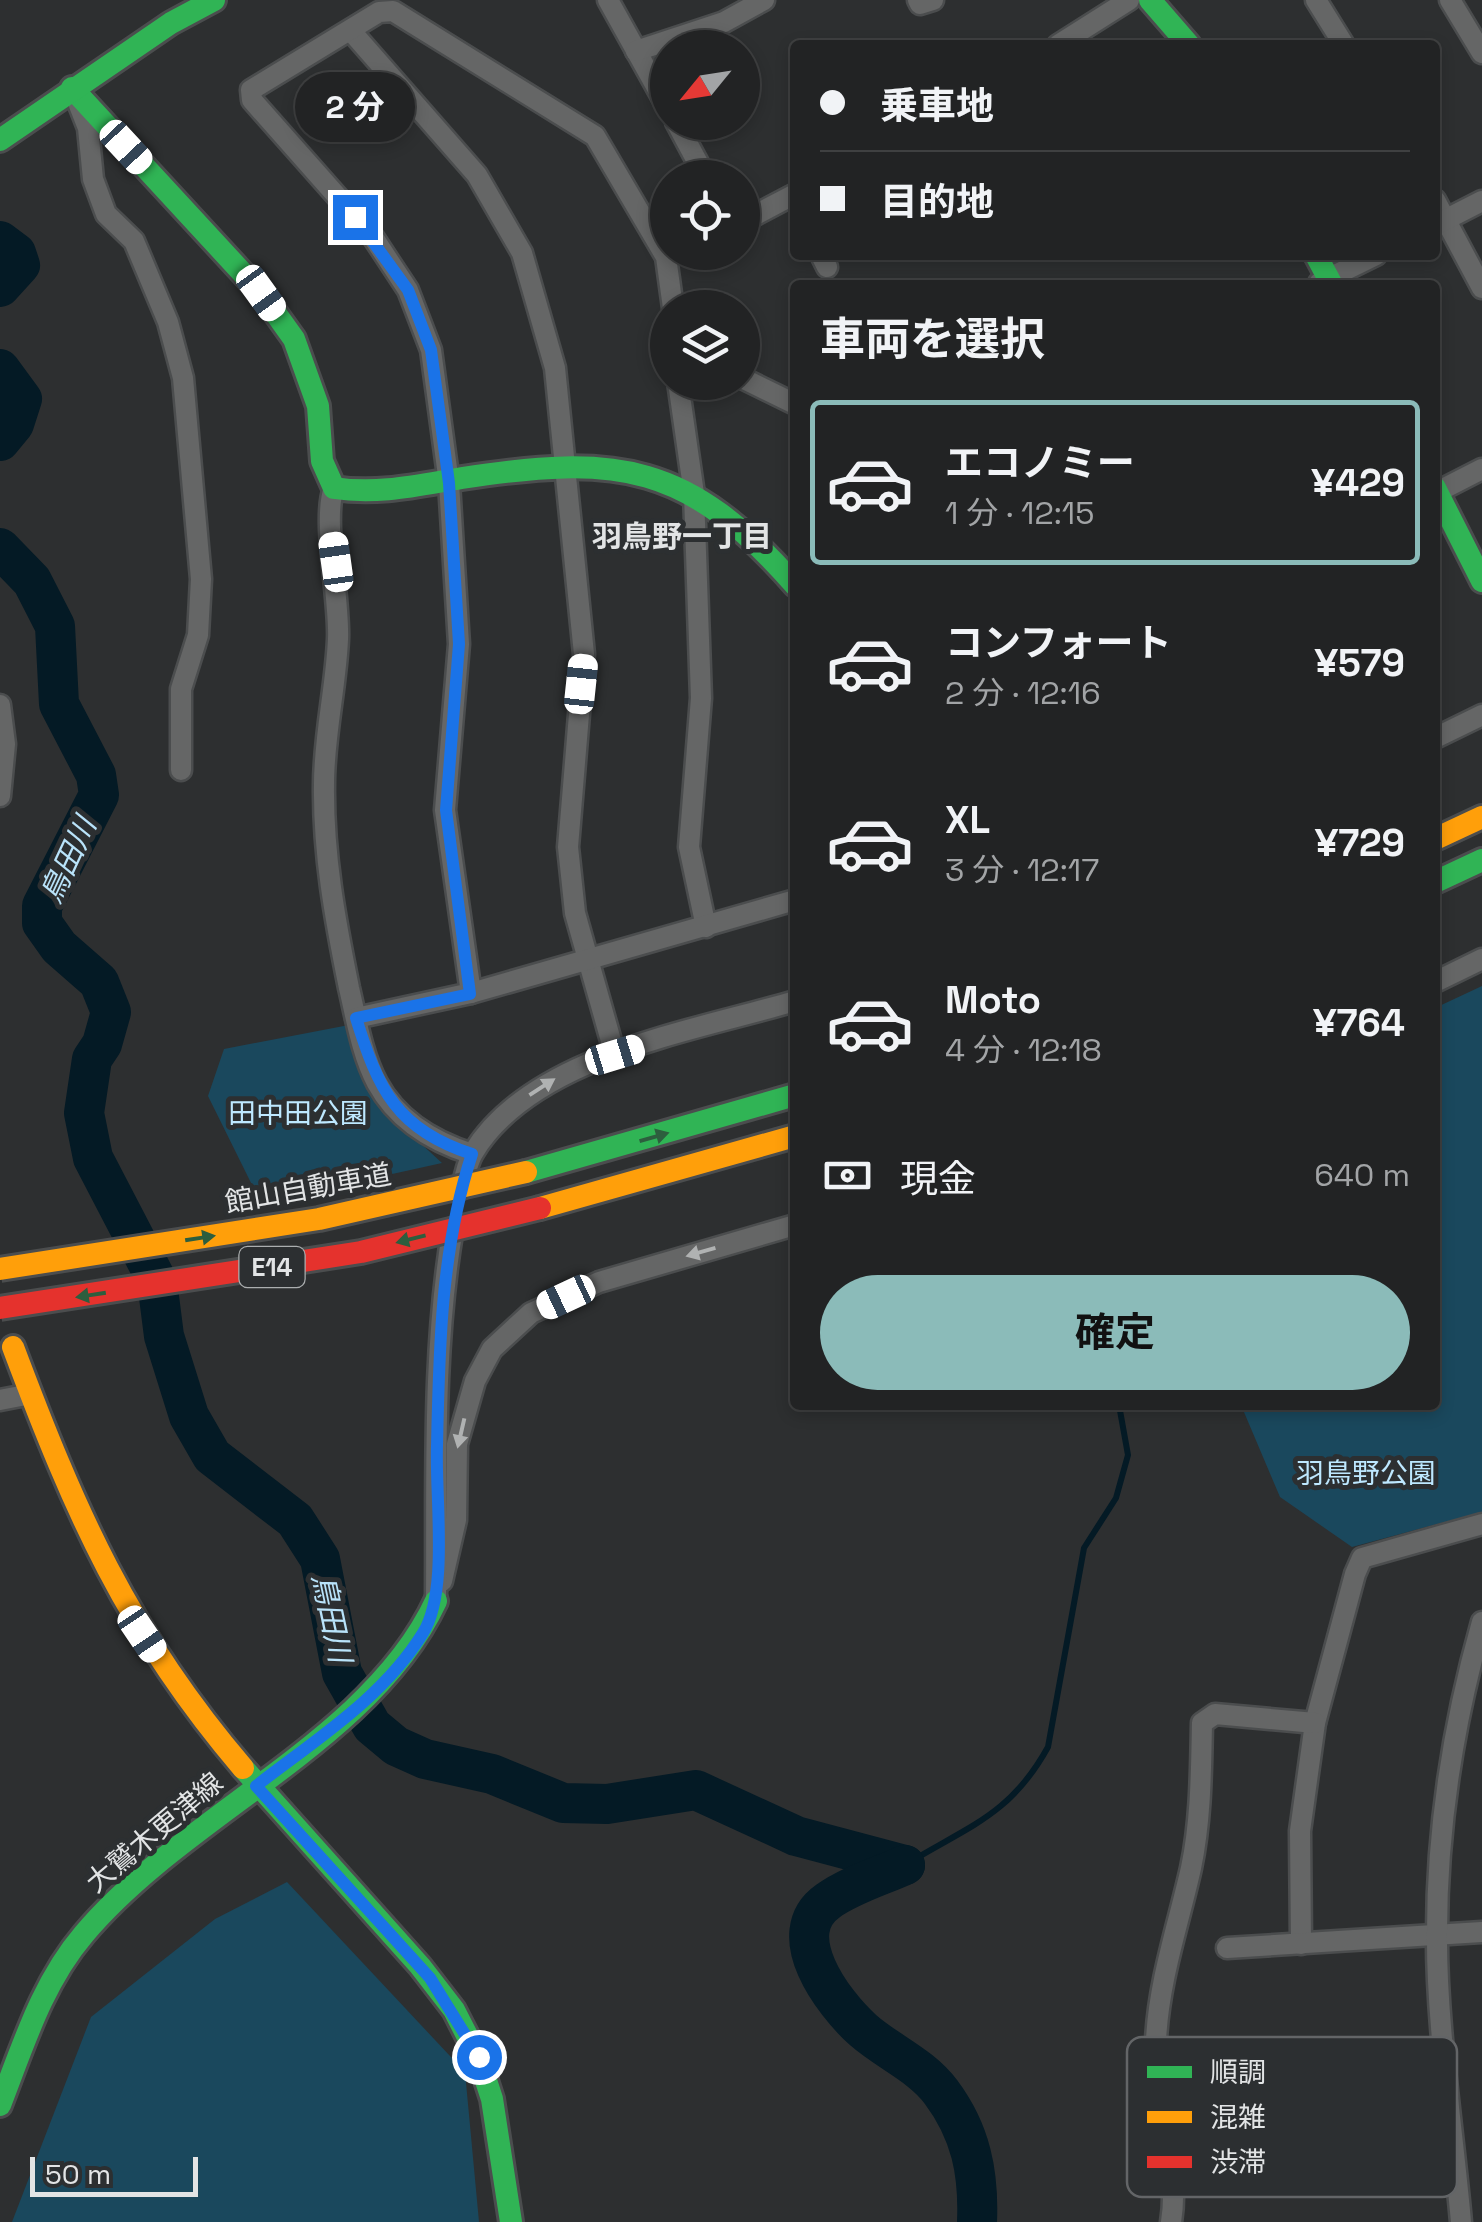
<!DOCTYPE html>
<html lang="ja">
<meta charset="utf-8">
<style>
body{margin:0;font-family:"Space Grotesk","Noto Sans JP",sans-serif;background:#2e2f31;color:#f1f3f6;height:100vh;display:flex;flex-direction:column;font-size:38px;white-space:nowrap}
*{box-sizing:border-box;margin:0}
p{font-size:32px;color:#a2a4a6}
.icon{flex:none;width:55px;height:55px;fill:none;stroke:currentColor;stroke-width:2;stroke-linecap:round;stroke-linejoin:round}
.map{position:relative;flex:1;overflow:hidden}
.panel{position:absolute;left:790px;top:280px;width:650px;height:1130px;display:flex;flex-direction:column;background:#222324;border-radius:10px;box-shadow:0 5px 15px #0003,0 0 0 2px #3f4041}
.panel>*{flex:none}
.hud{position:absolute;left:790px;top:40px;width:650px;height:220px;border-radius:10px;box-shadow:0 5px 15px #0003,0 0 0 2px #3f4041;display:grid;align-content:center;height:220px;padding:0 30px;background:#222324}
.needle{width:65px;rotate:240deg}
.buttons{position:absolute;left:650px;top:30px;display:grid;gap:20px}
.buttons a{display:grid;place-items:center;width:110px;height:110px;border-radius:50%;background:#222324;box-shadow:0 5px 15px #0003,0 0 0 2px #3f4041;font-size:50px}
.scale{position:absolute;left:30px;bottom:25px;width:168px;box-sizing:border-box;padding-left:10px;border:5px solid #e2e4e5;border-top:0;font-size:28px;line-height:35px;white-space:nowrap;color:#e2e4e5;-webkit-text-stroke:8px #2c2f31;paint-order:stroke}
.end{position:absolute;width:45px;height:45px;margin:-22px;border:12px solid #1a73e8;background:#fff;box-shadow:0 0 0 5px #fff}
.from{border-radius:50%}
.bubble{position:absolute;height:70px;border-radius:35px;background:#222324;box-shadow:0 5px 15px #0003,0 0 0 2px #3f4041;font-size:32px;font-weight:700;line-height:70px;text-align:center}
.car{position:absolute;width:30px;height:60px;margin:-30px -15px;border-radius:12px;box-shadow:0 0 8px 2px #0007;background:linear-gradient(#fff 24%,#345 0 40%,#fff 0 76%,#345 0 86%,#fff 0)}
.hud b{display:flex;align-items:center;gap:35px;height:95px;font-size:38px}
.hud b+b{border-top:2px solid #3f4041}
.hud i{width:25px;height:25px;background:#f1f3f6}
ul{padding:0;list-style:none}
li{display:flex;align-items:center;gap:30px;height:165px;margin:0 20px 15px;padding:0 10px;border:5px solid transparent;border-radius:10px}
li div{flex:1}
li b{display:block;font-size:38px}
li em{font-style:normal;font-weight:700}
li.current{border-color:#8bbbb9}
li>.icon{width:90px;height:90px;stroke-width:1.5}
h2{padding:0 30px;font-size:45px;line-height:120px}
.pay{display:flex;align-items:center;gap:25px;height:110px;padding:0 30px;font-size:38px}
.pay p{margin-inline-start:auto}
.cta{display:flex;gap:20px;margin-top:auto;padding:20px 30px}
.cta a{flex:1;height:115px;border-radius:60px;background:#8bbbb9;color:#111;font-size:40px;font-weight:700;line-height:115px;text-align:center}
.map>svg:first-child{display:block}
</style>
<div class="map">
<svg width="1482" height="2222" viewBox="0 0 1482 2222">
<rect width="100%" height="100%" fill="#2d2f30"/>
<g fill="#1a485d">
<path d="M1482,986V1512L1352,1547L1280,1497L1241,1405H1435V1008Z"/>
<path d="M349,1025L364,1079L381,1107L442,1163L261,1203L208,1096L224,1049Z"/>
<path d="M287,1882L465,2072L479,2222H12L91,2017L215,1919Z"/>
</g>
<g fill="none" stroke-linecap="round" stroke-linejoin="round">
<path stroke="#041a25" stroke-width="6" d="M905,1865C968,1826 1010,1816 1048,1747L1084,1548L1116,1498L1128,1455L1119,1405"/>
<g stroke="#041a25" stroke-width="40">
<path d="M0,241L16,253L20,265L0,287"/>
<path d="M0,369L22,399L14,424L0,441"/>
<path d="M0,548L32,581L55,626L59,704L96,775L99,795L42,906V923L59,947L99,982L111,1012L102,1044L92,1059L84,1113L93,1158L157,1281L164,1336L189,1416L212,1456L295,1520L320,1559L342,1673L372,1726L396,1746L425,1759L492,1774L563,1803L607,1804L696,1790L796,1836L905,1865"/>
<path d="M905,1865C881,1876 850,1885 828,1901C781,1934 833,2003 863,2030C888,2052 921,2065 941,2092C971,2132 979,2173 977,2222"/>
</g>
<defs>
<g id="street">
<path d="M608,0L668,108"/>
<path d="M918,0L920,4L933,0"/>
<path d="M1316,0L1344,45"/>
<path d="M1450,0L1482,53"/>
<path d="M351,31L477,175L522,253L555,368L584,654L568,847L575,913L615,1055"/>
<path d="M1058,45L1129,0"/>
<path d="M636,51L724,22L764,0"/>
<path d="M79,105L88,128L93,179L106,214L134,241L168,322L183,378L201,579L198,635L181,689V770"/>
<path d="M676,122L706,178"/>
<path d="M1435,200L1482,288"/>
<path d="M742,222L795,194"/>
<path d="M1437,224L1482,201"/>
<path d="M821,255L827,267"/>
<path d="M1319,283L1376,255"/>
<path d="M742,378L795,404"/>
<path d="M678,382L694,494L701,698L689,847L706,927"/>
<path d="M334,488C322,519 340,599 338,639C336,687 324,735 324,784C323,854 335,919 349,988C356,1018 362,1055 377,1083C397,1120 434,1142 472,1154"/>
<path d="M1437,492L1482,469"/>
<path d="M0,705L5,744L0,796"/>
<path d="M1435,738L1482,715"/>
<path d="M1435,982L1482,959"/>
<path d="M471,993L445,810L459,644L449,483L431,350L408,290L373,237L252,100L251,90L379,12L393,11L595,136L666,257L673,308"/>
<path d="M356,1018L471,993L795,900"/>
<path d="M461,1189C465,1178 467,1163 473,1153C531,1056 694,1031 795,1001"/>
<path d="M0,1400L31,1394"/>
<path d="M442,1581L456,1520L457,1444L475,1381L492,1349L531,1313L599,1282L795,1225"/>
<path d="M436,1601C437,1477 432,1349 453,1228"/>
<path d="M1301,1944L1300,1831L1315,1723L1355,1574L1362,1558L1482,1524"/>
<path d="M1227,1948L1482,1932"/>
<path d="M1171,2222C1181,2162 1152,2101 1156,2040C1159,1980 1178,1926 1191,1868C1201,1820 1201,1772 1202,1723L1215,1714L1315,1723"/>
<path d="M1461,2222C1453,2130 1436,2023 1437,1932C1437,1828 1454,1721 1482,1622"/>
</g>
<g id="fast">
<path d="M1150,0L1189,45"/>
<path d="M72,88L261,293L294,339L318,406L322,461L334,488C378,495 419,485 462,478C618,454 688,463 795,585"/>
<path d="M0,140L171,23L214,0"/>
<path d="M1316,255L1332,285"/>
<path d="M1435,488L1482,581"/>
<path d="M1435,882L1482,860"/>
<path d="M526,1172L795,1095"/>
<path d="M243,1768L420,1966L454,2010L479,2059L492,2099L511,2222"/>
<path d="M0,2105C23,2046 42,1983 84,1934C185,1814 371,1741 436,1601"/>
</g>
<g id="slow">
<path d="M1435,839L1482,817"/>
<path d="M540,1208L795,1136"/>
<path d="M13,1347C75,1512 127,1632 243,1768"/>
</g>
</defs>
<use href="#street" stroke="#4b4d4e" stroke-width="25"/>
<use href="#fast" stroke="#4b4d4e" stroke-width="28"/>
<use href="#slow" stroke="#4b4d4e" stroke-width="28"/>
<use href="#street" stroke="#656666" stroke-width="20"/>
<use href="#fast" stroke="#30b455" stroke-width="22"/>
<use href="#slow" stroke="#ff9f0a" stroke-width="22"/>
<defs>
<path id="slow-bridge" d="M0,1269L319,1219L526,1172"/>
<path id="jam-bridge" d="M0,1308L361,1252L540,1208"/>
</defs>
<use href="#slow-bridge" stroke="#4b4d4e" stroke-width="28" stroke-linecap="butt"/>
<use href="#jam-bridge" stroke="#4b4d4e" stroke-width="28" stroke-linecap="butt"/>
<use href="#slow-bridge" stroke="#ff9f0a" stroke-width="22"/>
<use href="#jam-bridge" stroke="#e5322d" stroke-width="22"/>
</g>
<defs><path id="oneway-solid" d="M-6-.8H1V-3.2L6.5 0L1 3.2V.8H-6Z" transform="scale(2.5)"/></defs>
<g fill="#b0b2b2">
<use href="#oneway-solid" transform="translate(542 1087) rotate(-33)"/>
<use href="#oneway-solid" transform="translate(701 1252) rotate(164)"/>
<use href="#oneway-solid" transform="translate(461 1433) rotate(103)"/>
</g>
<g fill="#2d5e3e">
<use href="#oneway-solid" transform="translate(654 1137) rotate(-16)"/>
<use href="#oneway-solid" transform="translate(200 1238) rotate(-9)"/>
<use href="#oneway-solid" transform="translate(411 1239) rotate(166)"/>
<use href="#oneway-solid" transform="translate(91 1295) rotate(171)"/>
</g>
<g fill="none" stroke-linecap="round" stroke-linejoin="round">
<path stroke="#1a73e8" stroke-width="12" d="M355,217L408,290L431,350L449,483L459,644L446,810L470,994L356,1018C378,1089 397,1130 472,1154C441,1248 439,1348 437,1446C435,1497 449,1591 423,1633C383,1698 315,1740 256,1786L430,1978L479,2057"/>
</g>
<g text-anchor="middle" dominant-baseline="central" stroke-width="10" stroke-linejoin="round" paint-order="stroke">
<rect fill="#2c2f31" stroke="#abaeaf" stroke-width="2.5" x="239.5" y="1247" width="65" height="40" rx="8"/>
<g font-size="25" font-weight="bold" fill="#e2e4e5">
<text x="272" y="1267">E14</text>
</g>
<g font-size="28" fill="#bee8ff" stroke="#2c2f31">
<text x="298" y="1113">田中田公園</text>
<text x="1366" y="1473">羽鳥野公園</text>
</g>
<g font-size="28" fill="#e2e4e5" stroke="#2c2f31">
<text transform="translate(308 1188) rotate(-10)">館山自動車道</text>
<text transform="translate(154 1832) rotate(-40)">大鷲木更津線</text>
</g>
<g font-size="30" font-weight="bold" fill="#e2e4e5" stroke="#2c2f31">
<text x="682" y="536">羽鳥野一丁目</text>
</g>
<g font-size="30" font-style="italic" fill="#b9e3fa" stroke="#2c2f31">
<text transform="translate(68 860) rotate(-65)">鳥田川</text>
<text transform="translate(332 1618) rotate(78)">鳥田川</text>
</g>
</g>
<rect x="1127" y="2037" width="330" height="160" rx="15" fill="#2c2f31" stroke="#636567" stroke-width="2.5"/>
<rect x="1147" y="2066" width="45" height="12" fill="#30b455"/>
<rect x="1147" y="2111" width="45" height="12" fill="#ff9f0a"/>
<rect x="1147" y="2156" width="45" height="12" fill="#e5322d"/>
<g font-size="28" fill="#e2e4e5">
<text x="1210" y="2082">順調</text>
<text x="1210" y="2127">混雑</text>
<text x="1210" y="2172">渋滞</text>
</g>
</svg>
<div class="buttons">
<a><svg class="needle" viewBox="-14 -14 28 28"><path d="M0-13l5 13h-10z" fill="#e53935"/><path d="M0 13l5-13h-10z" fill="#a2a4a6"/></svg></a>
<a><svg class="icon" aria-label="locate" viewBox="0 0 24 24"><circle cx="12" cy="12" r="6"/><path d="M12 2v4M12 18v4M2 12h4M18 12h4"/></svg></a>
<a><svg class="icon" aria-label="layers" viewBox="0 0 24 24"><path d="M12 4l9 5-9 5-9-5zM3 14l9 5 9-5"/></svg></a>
</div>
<div class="scale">50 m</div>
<i class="end from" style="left:479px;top:2057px"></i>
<i class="end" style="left:355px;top:217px"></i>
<div class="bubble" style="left:295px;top:72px;width:120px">2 分</div>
<i class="car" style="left:126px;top:147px;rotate:137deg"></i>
<i class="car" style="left:261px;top:293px;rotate:144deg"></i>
<i class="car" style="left:336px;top:562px;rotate:352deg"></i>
<i class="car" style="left:581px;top:684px;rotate:6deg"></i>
<i class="car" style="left:615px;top:1055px;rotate:73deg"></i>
<i class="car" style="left:566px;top:1297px;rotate:245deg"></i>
<i class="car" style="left:142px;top:1634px;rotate:146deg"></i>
<div class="hud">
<b><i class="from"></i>乗車地</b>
<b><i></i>目的地</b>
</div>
<section class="panel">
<h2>車両を選択</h2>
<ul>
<li class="current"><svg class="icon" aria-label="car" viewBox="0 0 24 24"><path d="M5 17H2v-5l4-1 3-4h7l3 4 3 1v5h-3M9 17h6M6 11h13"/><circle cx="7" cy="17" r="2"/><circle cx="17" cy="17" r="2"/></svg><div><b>エコノミー</b><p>1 分 · 12:15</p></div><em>¥429</em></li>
<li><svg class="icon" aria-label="car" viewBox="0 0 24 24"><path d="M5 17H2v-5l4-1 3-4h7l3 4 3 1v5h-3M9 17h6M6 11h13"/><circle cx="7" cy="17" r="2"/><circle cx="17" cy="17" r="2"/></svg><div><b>コンフォート</b><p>2 分 · 12:16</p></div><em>¥579</em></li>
<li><svg class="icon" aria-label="car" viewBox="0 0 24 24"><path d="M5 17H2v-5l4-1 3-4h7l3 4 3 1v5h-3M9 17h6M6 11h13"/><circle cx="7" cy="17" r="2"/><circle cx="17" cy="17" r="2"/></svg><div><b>XL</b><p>3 分 · 12:17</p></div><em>¥729</em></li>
<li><svg class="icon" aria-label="car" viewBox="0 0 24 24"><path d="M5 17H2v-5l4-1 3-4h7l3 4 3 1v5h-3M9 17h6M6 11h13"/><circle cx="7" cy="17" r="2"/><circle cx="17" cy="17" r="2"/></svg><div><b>Moto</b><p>4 分 · 12:18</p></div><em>¥764</em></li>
</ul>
<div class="pay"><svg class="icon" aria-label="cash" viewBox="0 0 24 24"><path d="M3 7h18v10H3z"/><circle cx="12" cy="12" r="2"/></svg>現金<p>640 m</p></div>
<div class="cta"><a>確定</a></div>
</section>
</div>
